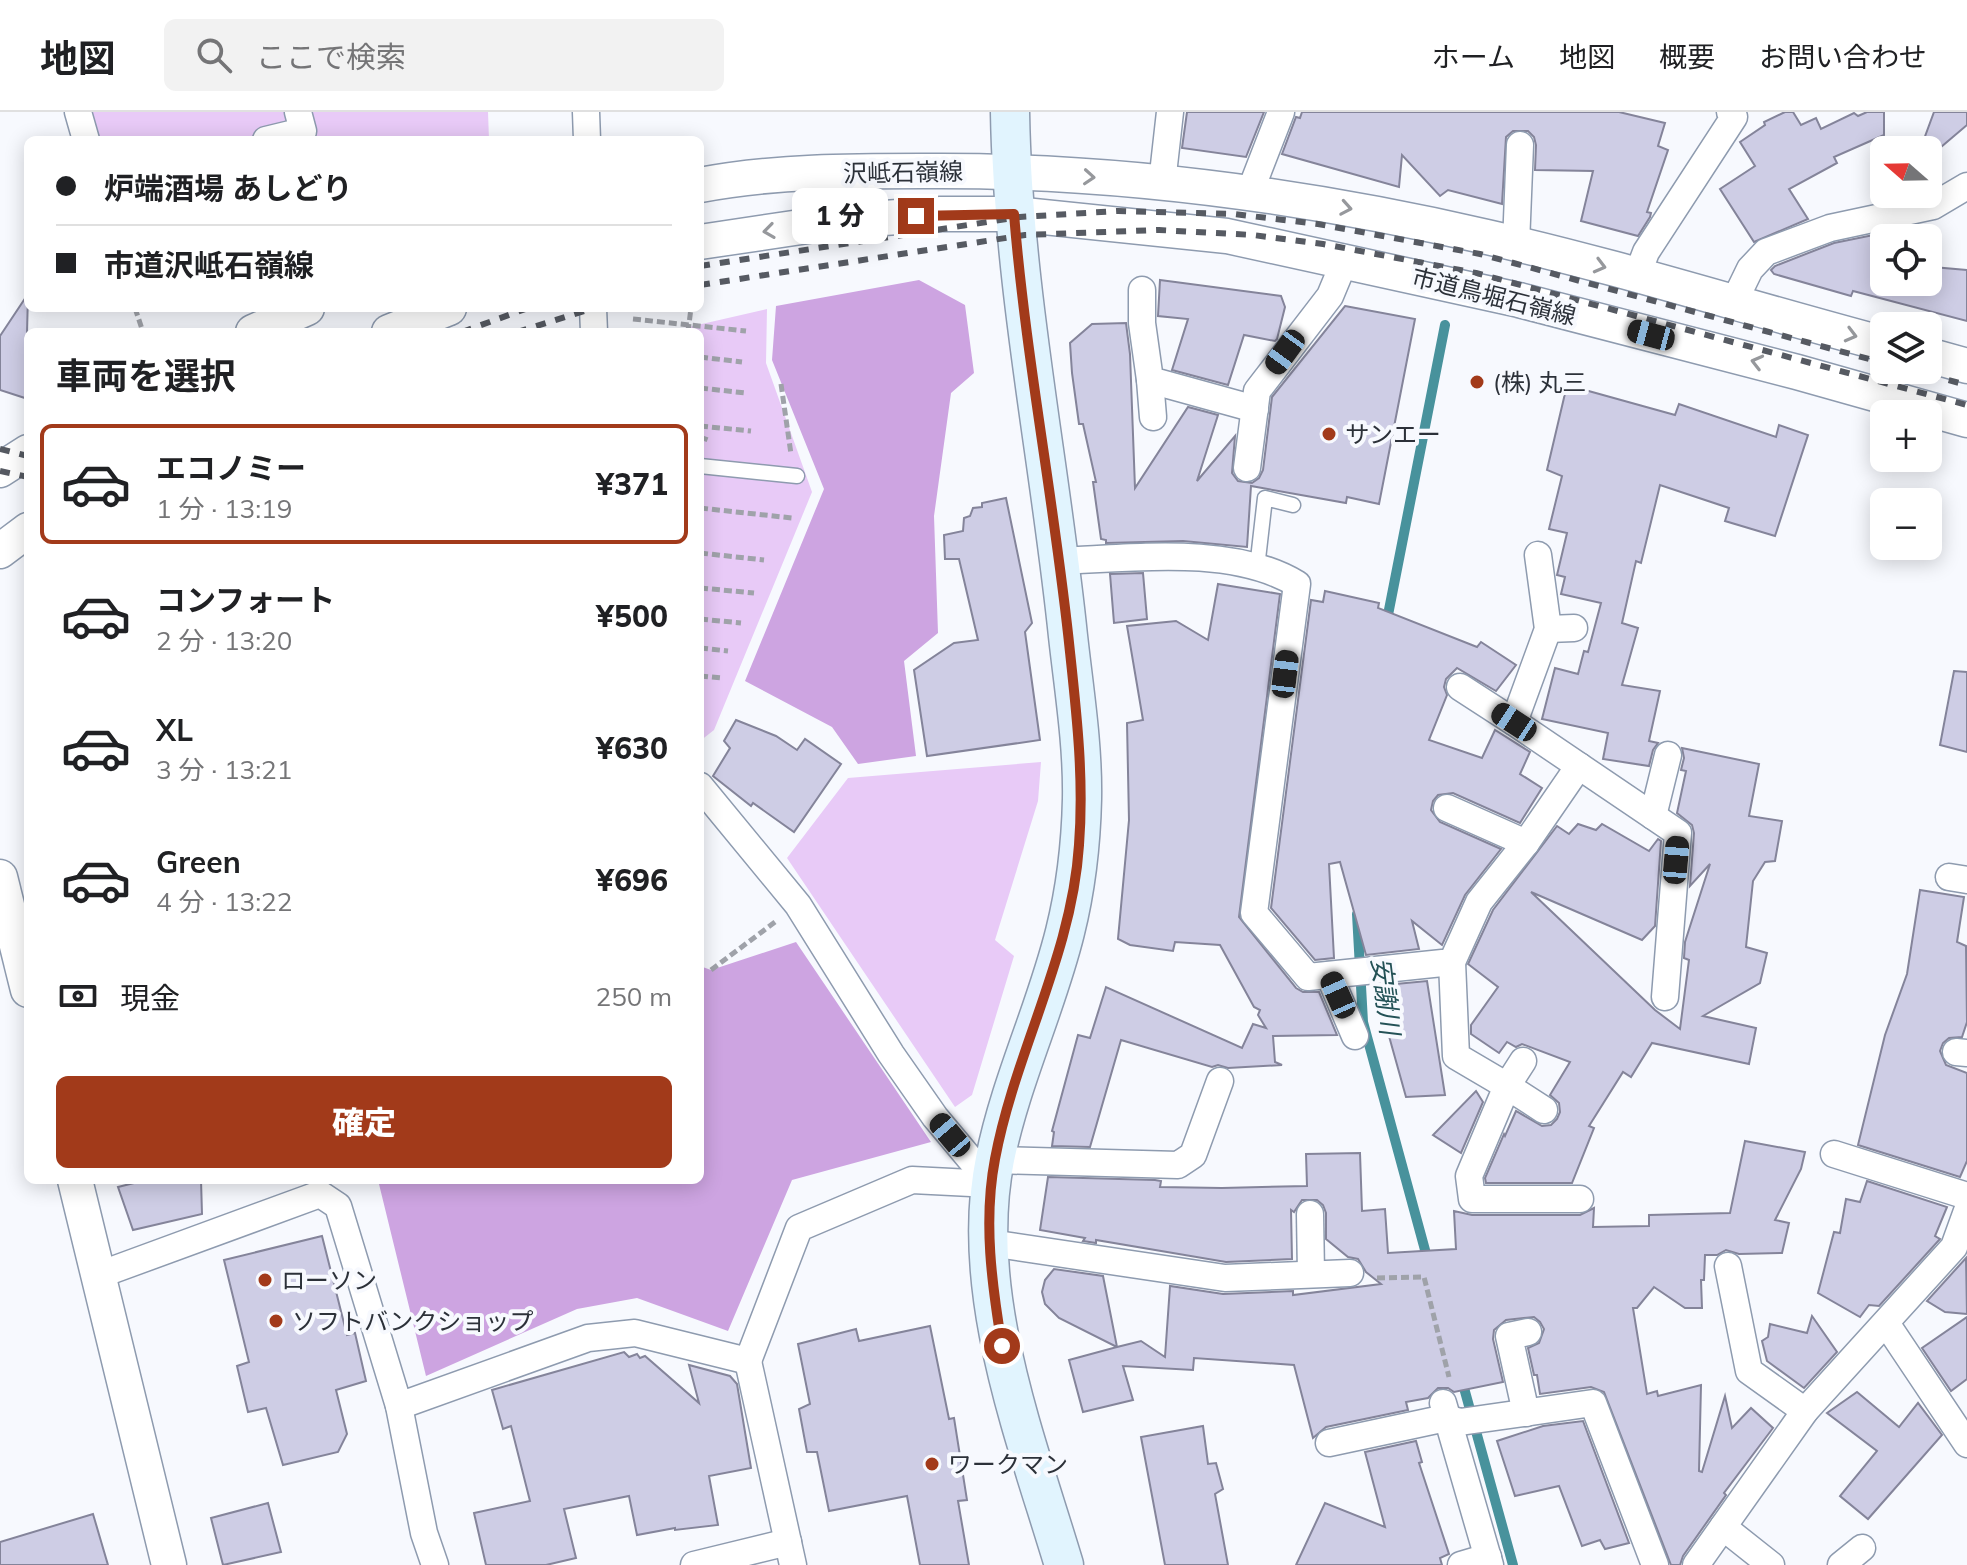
<!DOCTYPE html>
<html lang="ja">
<meta charset="utf-8">
<style>
body{margin:0;font-family:Mulish,"Noto Sans JP",sans-serif;background:#f2f2f2;color:#202124;height:100vh;display:flex;flex-direction:column;font-size:30px;white-space:nowrap}
*{box-sizing:border-box;margin:0}
p{font-size:26px;color:#757577}
.icon{flex:none;width:44px;height:44px;fill:none;stroke:currentColor;stroke-width:2;stroke-linecap:round;stroke-linejoin:round}
.map{position:relative;flex:1;overflow:hidden}
.side{position:absolute;left:24px;top:216px;width:680px;height:856px;display:flex;flex-direction:column;background:#fff;border-radius:12px;box-shadow:0 4px 20px #0003}
.side>*{flex:none}
.top-card{position:absolute;left:24px;top:24px;width:680px;height:176px;border-radius:12px;box-shadow:0 4px 20px #0003;display:grid;align-content:center;height:176px;padding:0 32px;background:#fff}
.needle{width:52px;rotate:290deg}
.buttons{position:absolute;left:1870px;top:24px;display:grid;gap:16px}
.buttons a{display:grid;place-items:center;width:72px;height:72px;border-radius:12px;background:#fff;box-shadow:0 4px 20px #0003;font-size:40px}
.end{position:absolute;width:36px;height:36px;margin:-18px;border:10px solid #a23a1a;background:#fff;box-shadow:0 0 0 4px #fff}
.from{border-radius:50%}
.bubble{position:absolute;height:56px;border-radius:12px;background:#fff;box-shadow:0 4px 20px #0003;font-size:26px;font-weight:800;line-height:56px;text-align:center}
.car{position:absolute;width:24px;height:48px;margin:-24px -12px;border-radius:10px;box-shadow:0 0 6px 2px #0007;background:linear-gradient(#222 24%,#8ab4d8 0 40%,#222 0 76%,#8ab4d8 0 86%,#222 0)}
.top-card b{display:flex;align-items:center;gap:28px;height:76px;font-size:30px}
.top-card b+b{border-top:2px solid #e0e0e0}
.top-card i{width:20px;height:20px;background:#202124}
ul{padding:0;list-style:none}
li{display:flex;align-items:center;gap:24px;height:120px;margin:0 16px 12px;padding:0 16px;border:4px solid transparent;border-radius:12px}
li div{flex:1}
li b{display:block;font-size:30px}
li em{font-style:normal;font-weight:800}
li.selected{border-color:#a23a1a}
li>.icon{width:72px;height:72px;stroke-width:1.5}
h2{padding:0 32px;font-size:36px;line-height:96px}
.pay{display:flex;align-items:center;gap:20px;height:88px;padding:0 32px;font-size:30px}
.pay p{margin-inline-start:auto}
.primary-button{display:flex;gap:16px;margin-top:auto;padding:16px 32px}
.primary-button a{flex:1;height:92px;border-radius:12px;background:#a23a1a;color:#fff;font-size:32px;font-weight:800;line-height:92px;text-align:center}
header{display:flex;align-items:center;gap:48px;box-sizing:border-box;height:112px;padding:0 40px;background:#fff;border-bottom:2px solid #e0e0e0}
header strong{font-size:38px}
nav{display:flex;gap:44px;margin-inline-start:auto;font-size:28px}
.search{width:560px;height:72px;background:#f2f2f2;display:flex;align-items:center;gap:20px;box-sizing:border-box;padding:0 28px;border-radius:12px;color:#757577;font-size:30px}
.map>svg:first-child{display:block}
</style>
<header>
<strong>地図</strong>
<div class="search"><svg class="icon" aria-label="search" viewBox="0 0 24 24"><circle cx="10" cy="10" r="6"/><path d="M15 15l6 6"/></svg>ここで検索</div>
<nav><a>ホーム</a><a>地図</a><a>概要</a><a>お問い合わせ</a></nav>
</header>
<div class="map">
<svg width="1967" height="1453" viewBox="0 0 1967 1453">
<rect width="100%" height="100%" fill="#f7f9fe"/>
<g fill="#e8caf7">
<path d="M81,0H488L489,28H88Z"/>
<path d="M767,197L766,251L812,380L714,618L700,629V220H667Z"/>
<path d="M1041,650L1038,689L995,828L1014,844L972,983L955,995L787,746L848,666Z"/>
</g>
<g fill="#cda4e1">
<path d="M919,168L965,193L974,261L951,281L934,404L938,521L904,549L916,644L858,652L832,615L745,569L824,377L772,248L776,194Z"/>
<path d="M796,830L931,1030L792,1068L728,1219L637,1186L577,1197L426,1264L378,1068H700V854L711,858Z"/>
</g>
<g fill="none" stroke-linecap="round" stroke-linejoin="round">
<g stroke="#48929c" stroke-width="10">
<path d="M1386,513L1445,213"/>
<path d="M1357,802L1363,910L1428,1149"/>
<path d="M1461,1265L1513,1453"/>
</g>
</g>
<g fill="#cecde5" stroke="#84849a" stroke-width="2">
<path d="M1187,0H1264L1246,45L1182,36Z"/>
<path d="M1302,0H1619L1665,11L1658,34L1668,38L1647,100L1651,101L1650,105L1638,124L1581,109L1593,59L1535,58L1536,33L1534,25L1528,19H1513L1506,25L1502,92L1448,78L1440,84L1402,43L1399,75L1282,42L1296,5L1300,6Z"/>
<path d="M1785,0H1793L1801,13L1816,6L1821,17L1854,1L1858,4L1867,0H1884V23L1834,45L1837,51L1789,77L1808,107L1754,130L1720,77L1755,54L1740,30L1765,13L1764,10Z"/>
<path d="M1934,0H1967V13L1928,46V38H1920Z"/>
<path d="M1898,118L1919,124V126H1884V170H1928V142L1934,143L1933,155L1967,158V209L1853,179L1851,184L1774,162L1771,158L1775,154L1834,131Z"/>
<path d="M1160,168L1281,184L1285,195L1277,227L1275,229L1244,223L1228,273L1172,258L1188,207L1158,204Z"/>
<path d="M28,182L27,221L28,287L0,278V224Z"/>
<path d="M1345,194L1415,207L1379,392L1347,385L1346,391L1251,374L1247,435L1183,429L1106,431V428L1101,427L1093,370H1096L1083,312H1079L1072,261L1070,231L1092,212L1126,211L1130,242L1135,376L1188,295L1218,303L1197,369L1235,324L1232,361L1238,369L1252,371L1259,366L1263,358L1272,285Z"/>
<path d="M1567,273L1675,303L1679,292L1776,325L1779,313L1808,323L1775,424L1725,409L1729,396L1660,373L1641,451L1636,449L1622,511L1638,516L1622,573L1660,579L1649,629L1658,631L1653,638L1649,654L1603,647L1608,621L1542,607L1555,556L1578,562L1584,539L1588,540L1601,491L1561,482L1565,465L1557,463L1567,421L1549,417L1562,364L1547,358Z"/>
<path d="M1006,386L1032,511L1025,520L1040,628L927,644L914,558L954,531L978,528L959,447H945L944,423L963,419L964,406L970,404L973,396L982,395V391Z"/>
<path d="M1143,461L1147,507L1114,511L1110,462Z"/>
<path d="M1218,472L1280,482L1239,805L1296,876L1303,880H1319L1337,923L1273,924L1275,950L1282,953L1228,956L1218,953L1212,955L1121,928L1090,1035L1052,1034L1054,1020L1052,1019L1078,923L1090,926L1106,875L1242,936L1253,912L1266,916L1258,903L1260,898L1254,895L1220,833L1175,830L1173,839L1130,833L1118,827L1129,708L1127,611L1143,608L1127,514L1176,509L1208,528Z"/>
<path d="M1325,479L1379,491L1378,496L1477,535L1481,530L1516,553L1496,579L1457,556L1446,567L1444,575L1447,583L1429,628L1482,646L1495,618L1530,640L1520,662L1542,676L1520,711L1453,681L1438,683L1433,689L1431,698L1440,710L1501,737L1465,783L1442,833L1412,809L1419,837L1366,843L1340,750L1329,752L1334,846L1315,848L1271,796L1311,488L1323,490Z"/>
<path d="M1954,559L1967,560V640L1940,633Z"/>
<path d="M736,608L776,624L797,638L805,627L841,652L794,720L753,691L751,694L713,664L730,636L724,629Z"/>
<path d="M1682,636L1759,652L1749,704L1782,709L1775,749L1765,750L1753,769L1746,835L1767,841L1760,871L1703,904L1756,916L1749,952L1652,931L1631,965L1623,960L1589,1014L1594,1016L1572,1071H1486L1485,1066L1504,1022L1505,1024L1516,999L1542,1014L1551,1013L1557,1007L1560,1000L1559,991L1550,983L1570,950L1522,932L1516,935L1507,930L1499,941L1471,922V913L1498,875L1468,852L1493,798L1557,714L1569,722L1578,712L1596,718L1602,712L1649,739L1658,727L1661,729L1655,814L1642,828L1531,780L1655,898L1680,917L1689,848L1684,846L1685,830L1710,752L1690,774L1694,721L1692,713L1677,701L1686,659L1681,658L1684,646Z"/>
<path d="M1920,778L1964,785L1957,830L1966,834L1967,910L1962,925L1949,926L1943,931L1940,939L1946,953L1967,961V1049L1960,1065L1858,1033L1885,923L1907,862Z"/>
<path d="M1427,869L1445,983L1406,985L1375,874Z"/>
<path d="M1476,979L1483,990L1461,1041L1433,1023Z"/>
<path d="M1745,1029L1805,1040L1801,1057L1775,1108L1789,1111L1782,1141L1739,1142L1726,1138L1717,1143H1705L1704,1168H1701L1702,1196H1685L1654,1175L1637,1196H1633L1647,1282L1657,1279L1658,1284L1701,1273L1699,1359L1702,1360L1725,1284L1732,1316L1751,1296L1773,1316L1724,1381L1726,1383L1683,1444L1680,1453H1671L1604,1280L1591,1275L1540,1282L1537,1263H1534L1528,1236L1539,1231L1544,1217L1540,1210L1534,1205L1506,1208L1494,1218L1493,1227L1503,1270L1454,1280L1448,1276H1438L1428,1286L1406,1290L1408,1298L1326,1315L1313,1326L1294,1253L1194,1246L1193,1258L1123,1254L1133,1288L1083,1300L1069,1248L1117,1235L1059,1206L1045,1192L1042,1180L1045,1168L1054,1157L1103,1164L1117,1235L1141,1229L1165,1245L1170,1174L1223,1182L1293,1179V1183L1381,1172L1366,1160L1358,1147L1348,1145L1326,1127V1101L1323,1093L1317,1088H1302L1294,1100L1291,1098L1292,1147L1226,1150L1096,1128V1131L1083,1129L1085,1126L1040,1118L1048,1065L1155,1068L1161,1069L1160,1075L1222,1076L1307,1074L1306,1042L1360,1041L1362,1099L1385,1097L1388,1141L1456,1137L1454,1099L1472,1103H1580L1594,1096L1593,1115L1649,1114V1103L1730,1101Z"/>
<path d="M146,1068H201L202,1102L133,1118L118,1075Z"/>
<path d="M1867,1069L1947,1095L1935,1124L1940,1127L1879,1194L1869,1193L1860,1205L1818,1181L1834,1120L1840,1121L1846,1087L1860,1090Z"/>
<path d="M322,1124L347,1223L355,1221L366,1269L336,1278L347,1322L338,1340L283,1353L266,1296L248,1300L237,1254L249,1250L224,1148Z"/>
<path d="M1966,1146L1967,1202L1945,1200L1927,1189Z"/>
<path d="M1812,1204L1837,1240L1804,1276L1767,1249L1762,1229L1768,1225L1770,1212L1807,1221Z"/>
<path d="M1967,1205V1267L1951,1279L1922,1236Z"/>
<path d="M930,1214L949,1307L954,1306L967,1388L958,1389L969,1453H920L907,1384L829,1399L817,1340H807L799,1297L810,1292L798,1232L856,1217L859,1229Z"/>
<path d="M624,1240L629,1245L637,1242L640,1246L645,1244L699,1291L689,1253L730,1264L737,1272L751,1356L709,1364L718,1413L675,1418V1416L637,1423L629,1384L564,1397L576,1446L546,1453H486L474,1401L530,1389L511,1314L503,1317L492,1278Z"/>
<path d="M1857,1280L1899,1315L1918,1291L1942,1323L1868,1407L1840,1384L1877,1339L1827,1301Z"/>
<path d="M1583,1309L1629,1431L1605,1437L1600,1428L1582,1434L1559,1374L1515,1384L1497,1329L1543,1314Z"/>
<path d="M1203,1314L1208,1352L1216,1351L1223,1377L1215,1382L1228,1453H1165L1141,1325Z"/>
<path d="M1416,1329L1422,1350L1419,1351L1449,1442L1440,1446L1442,1453H1296L1325,1391L1385,1415L1365,1340Z"/>
<path d="M268,1391L281,1440L223,1453L211,1406Z"/>
<path d="M93,1402L108,1453H0V1430Z"/>
</g>
<g fill="none" stroke-linecap="round" stroke-linejoin="round">
<defs>
<g id="service">
<path d="M700,354L797,364"/>
<path d="M1257,456L1265,386L1293,393"/>
</g>
<g id="minor">
<path d="M78,0L86,28"/>
<path d="M586,0L587,28"/>
<path d="M266,28L303,19L298,0"/>
<path d="M1162,71L1170,0"/>
<path d="M1250,80L1281,0"/>
<path d="M1516,132L1520,33"/>
<path d="M1637,164L1646,140L1734,5L1730,0"/>
<path d="M1142,178V211L1150,268L1255,297"/>
<path d="M1733,192L1750,157L1766,140L1830,116L1933,94L1967,74"/>
<path d="M593,196L594,220"/>
<path d="M1150,268L1153,305"/>
<path d="M1247,356L1257,279L1330,184L1345,148"/>
<path d="M1061,449C1133,446 1233,433 1297,472L1254,801L1308,865L1452,850L1479,790L1526,731L1579,654L1514,610L1548,517L1538,443"/>
<path d="M1548,517L1574,516"/>
<path d="M1460,575L1514,610"/>
<path d="M1579,654L1678,721L1665,885"/>
<path d="M700,674L798,793L891,942L935,1005L991,1072"/>
<path d="M1447,696L1526,731"/>
<path d="M1653,704L1668,643"/>
<path d="M1949,765L1967,768"/>
<path d="M1452,850L1456,944L1507,974L1469,1064L1472,1087H1580"/>
<path d="M1329,863L1355,924"/>
<path d="M1956,940L1967,941"/>
<path d="M1523,949L1507,974L1544,998"/>
<path d="M1834,1042L1967,1084"/>
<path d="M995,1048L1178,1053L1193,1043L1220,969"/>
<path d="M1310,1102L1311,1162"/>
<path d="M990,1131L1225,1166L1350,1161"/>
<path d="M1728,1154L1749,1259L1805,1299"/>
<path d="M99,1163L320,1082L338,1094L399,1294L588,1226L635,1221L748,1249L799,1116L912,1068L991,1072"/>
<path d="M1886,1211L1967,1332"/>
<path d="M748,1249L793,1453"/>
<path d="M1443,1291L1490,1453"/>
<path d="M399,1294L424,1421L435,1453"/>
<path d="M1526,1301L1509,1224L1528,1220"/>
<path d="M1329,1331L1446,1306L1460,1310L1593,1291L1655,1453"/>
<path d="M1723,1415L1771,1453"/>
<path d="M694,1453L788,1430"/>
<path d="M1461,1453L1488,1445"/>
<path d="M1696,1453L1805,1299L1954,1135L1967,1099"/>
<path d="M1841,1453L1862,1436"/>
</g>
<g id="tertiary">
<path d="M700,73C779,58 861,59 941,59C1125,59 1308,84 1487,125C1620,155 1752,197 1884,232"/>
<path d="M700,130L841,109L941,102H1014L1227,124L1519,188L1797,260L1967,308"/>
<path d="M253,220L307,196"/>
<path d="M389,220L449,196"/>
<path d="M1928,243L1967,254"/>
<path d="M0,358L28,340"/>
<path d="M0,439L28,418"/>
<path d="M0,765L28,878"/>
<path d="M75,1068L169,1453"/>
</g>
<path id="secondary" d="M1010,0C1013,177 1050,349 1068,524C1074,578 1083,633 1082,687C1081,732 1076,776 1065,820C1046,897 1011,968 995,1047C968,1180 1026,1326 1064,1453"/>
</defs>
<use href="#service" stroke="#8e9baf" stroke-width="17"/>
<use href="#minor" stroke="#8e9baf" stroke-width="29"/>
<use href="#tertiary" stroke="#8e9baf" stroke-width="37"/>
<use href="#secondary" stroke="#8e9baf" stroke-width="41"/>
<g stroke="#9fa2a9" stroke-width="5" stroke-dasharray="8 4" stroke-linecap="butt">
<path d="M135,196L143,220"/>
<path d="M633,207L746,219"/>
<path d="M688,220L691,196"/>
<path d="M700,245L742,250"/>
<path d="M781,272L791,342"/>
<path d="M700,276L746,281"/>
<path d="M700,314L751,319"/>
<path d="M700,325L711,329"/>
<path d="M700,396L792,406"/>
<path d="M700,441L764,448"/>
<path d="M700,476L754,481"/>
<path d="M700,507L741,511"/>
<path d="M700,536L728,539"/>
<path d="M700,564L722,566"/>
<path d="M711,858L775,810"/>
<path d="M1377,1166L1424,1165L1449,1265"/>
</g>
<use href="#service" stroke="#fff" stroke-width="14"/>
<use href="#minor" stroke="#fff" stroke-width="26"/>
<use href="#tertiary" stroke="#fff" stroke-width="34"/>
<use href="#secondary" stroke="#e1f4fe" stroke-width="38"/>
<g stroke="#565a62" stroke-width="6" stroke-dasharray="10 10" stroke-linecap="butt">
<path d="M700,154L1020,105L1118,99L1234,102L1318,112L1480,142L1884,251"/>
<path d="M700,173L1025,123L1159,118L1253,123L1323,132L1476,161L1967,293"/>
<path d="M462,220L528,196"/>
<path d="M517,220L594,196"/>
<path d="M1910,258L1967,273"/>
<path d="M0,337L28,344"/>
<path d="M0,359L28,365"/>
</g>
</g>
<defs><path id="oneway-chevron" d="M-2-3.5L2.5 0L-2 3.5" fill="none" stroke-width="1.6" stroke-linecap="round" stroke-linejoin="round" transform="scale(2)"/></defs>
<g stroke="#96989c">
<use href="#oneway-chevron" transform="translate(1089 65) rotate(4)"/>
<use href="#oneway-chevron" transform="translate(1346 96) rotate(10)"/>
<use href="#oneway-chevron" transform="translate(769 119) rotate(172)"/>
<use href="#oneway-chevron" transform="translate(1600 154) rotate(15)"/>
<use href="#oneway-chevron" transform="translate(1851 223) rotate(15)"/>
<use href="#oneway-chevron" transform="translate(1757 250) rotate(-166)"/>
</g>
<g fill="none" stroke-linecap="round" stroke-linejoin="round">
<path stroke="#a23a1a" stroke-width="10" d="M916,104L1014,102C1026,249 1055,393 1070,540C1077,605 1084,668 1079,733C1072,843 1015,940 995,1047C983,1109 992,1173 1002,1234"/>
</g>
<g fill="#a23a1a" stroke="#f7f9fe" stroke-width="3">
<circle cx="1477" cy="270" r="8"/>
<circle cx="1329" cy="322" r="8"/>
<circle cx="265" cy="1168" r="8"/>
<circle cx="276" cy="1209" r="8"/>
<circle cx="932" cy="1352" r="8"/>
</g>
<g text-anchor="middle" dominant-baseline="central" stroke-width="8" stroke-linejoin="round" paint-order="stroke">
<g font-size="24" fill="#2c3139" stroke="#f7f9fe">
<text transform="translate(903 60) rotate(-1)">沢岻石嶺線</text>
<text transform="translate(1494 184) rotate(14)">市道鳥堀石嶺線</text>
</g>
<g font-size="24" fill="#2c3139" stroke="#f7f9fe" text-anchor="start">
<text x="1493" y="270">(株) 丸三</text>
<text x="1345" y="322">サンエー</text>
<text x="281" y="1168">ローソン</text>
<text x="292" y="1209">ソフトバンクショップ</text>
<text x="948" y="1352">ワークマン</text>
</g>
<g font-size="26" font-style="italic" fill="#235156" stroke="#f7f9fe">
<text transform="translate(1386 884) rotate(83)">安謝川</text>
</g>
</g>
</svg>
<div class="buttons">
<a><svg class="needle" viewBox="-14 -14 28 28"><path d="M0-13l5 13h-10z" fill="#e53935"/><path d="M0 13l5-13h-10z" fill="#757577"/></svg></a>
<a><svg class="icon" aria-label="locate" viewBox="0 0 24 24"><circle cx="12" cy="12" r="6"/><path d="M12 2v4M12 18v4M2 12h4M18 12h4"/></svg></a>
<a><svg class="icon" aria-label="layers" viewBox="0 0 24 24"><path d="M12 4l9 5-9 5-9-5zM3 14l9 5 9-5"/></svg></a>
<a>+</a>
<a>−</a>
</div>
<i class="end from" style="left:1002px;top:1234px"></i>
<i class="end" style="left:916px;top:104px"></i>
<div class="bubble" style="left:792px;top:76px;width:96px">1 分</div>
<i class="car" style="left:1651px;top:223px;rotate:285deg"></i>
<i class="car" style="left:1285px;top:240px;rotate:216deg"></i>
<i class="car" style="left:1285px;top:562px;rotate:7deg"></i>
<i class="car" style="left:1514px;top:610px;rotate:303deg"></i>
<i class="car" style="left:1676px;top:748px;rotate:5deg"></i>
<i class="car" style="left:1338px;top:883px;rotate:336deg"></i>
<i class="car" style="left:950px;top:1023px;rotate:320deg"></i>
<div class="top-card">
<b><i class="from"></i>炉端酒場 あしどり</b>
<b><i></i>市道沢岻石嶺線</b>
</div>
<section class="side">
<h2>車両を選択</h2>
<ul>
<li class="selected"><svg class="icon" aria-label="car" viewBox="0 0 24 24"><path d="M5 17H2v-5l4-1 3-4h7l3 4 3 1v5h-3M9 17h6M6 11h13"/><circle cx="7" cy="17" r="2"/><circle cx="17" cy="17" r="2"/></svg><div><b>エコノミー</b><p>1 分 · 13:19</p></div><em>¥371</em></li>
<li><svg class="icon" aria-label="car" viewBox="0 0 24 24"><path d="M5 17H2v-5l4-1 3-4h7l3 4 3 1v5h-3M9 17h6M6 11h13"/><circle cx="7" cy="17" r="2"/><circle cx="17" cy="17" r="2"/></svg><div><b>コンフォート</b><p>2 分 · 13:20</p></div><em>¥500</em></li>
<li><svg class="icon" aria-label="car" viewBox="0 0 24 24"><path d="M5 17H2v-5l4-1 3-4h7l3 4 3 1v5h-3M9 17h6M6 11h13"/><circle cx="7" cy="17" r="2"/><circle cx="17" cy="17" r="2"/></svg><div><b>XL</b><p>3 分 · 13:21</p></div><em>¥630</em></li>
<li><svg class="icon" aria-label="car" viewBox="0 0 24 24"><path d="M5 17H2v-5l4-1 3-4h7l3 4 3 1v5h-3M9 17h6M6 11h13"/><circle cx="7" cy="17" r="2"/><circle cx="17" cy="17" r="2"/></svg><div><b>Green</b><p>4 分 · 13:22</p></div><em>¥696</em></li>
</ul>
<div class="pay"><svg class="icon" aria-label="cash" viewBox="0 0 24 24"><path d="M3 7h18v10H3z"/><circle cx="12" cy="12" r="2"/></svg>現金<p>250 m</p></div>
<div class="primary-button"><a>確定</a></div>
</section>
</div>
